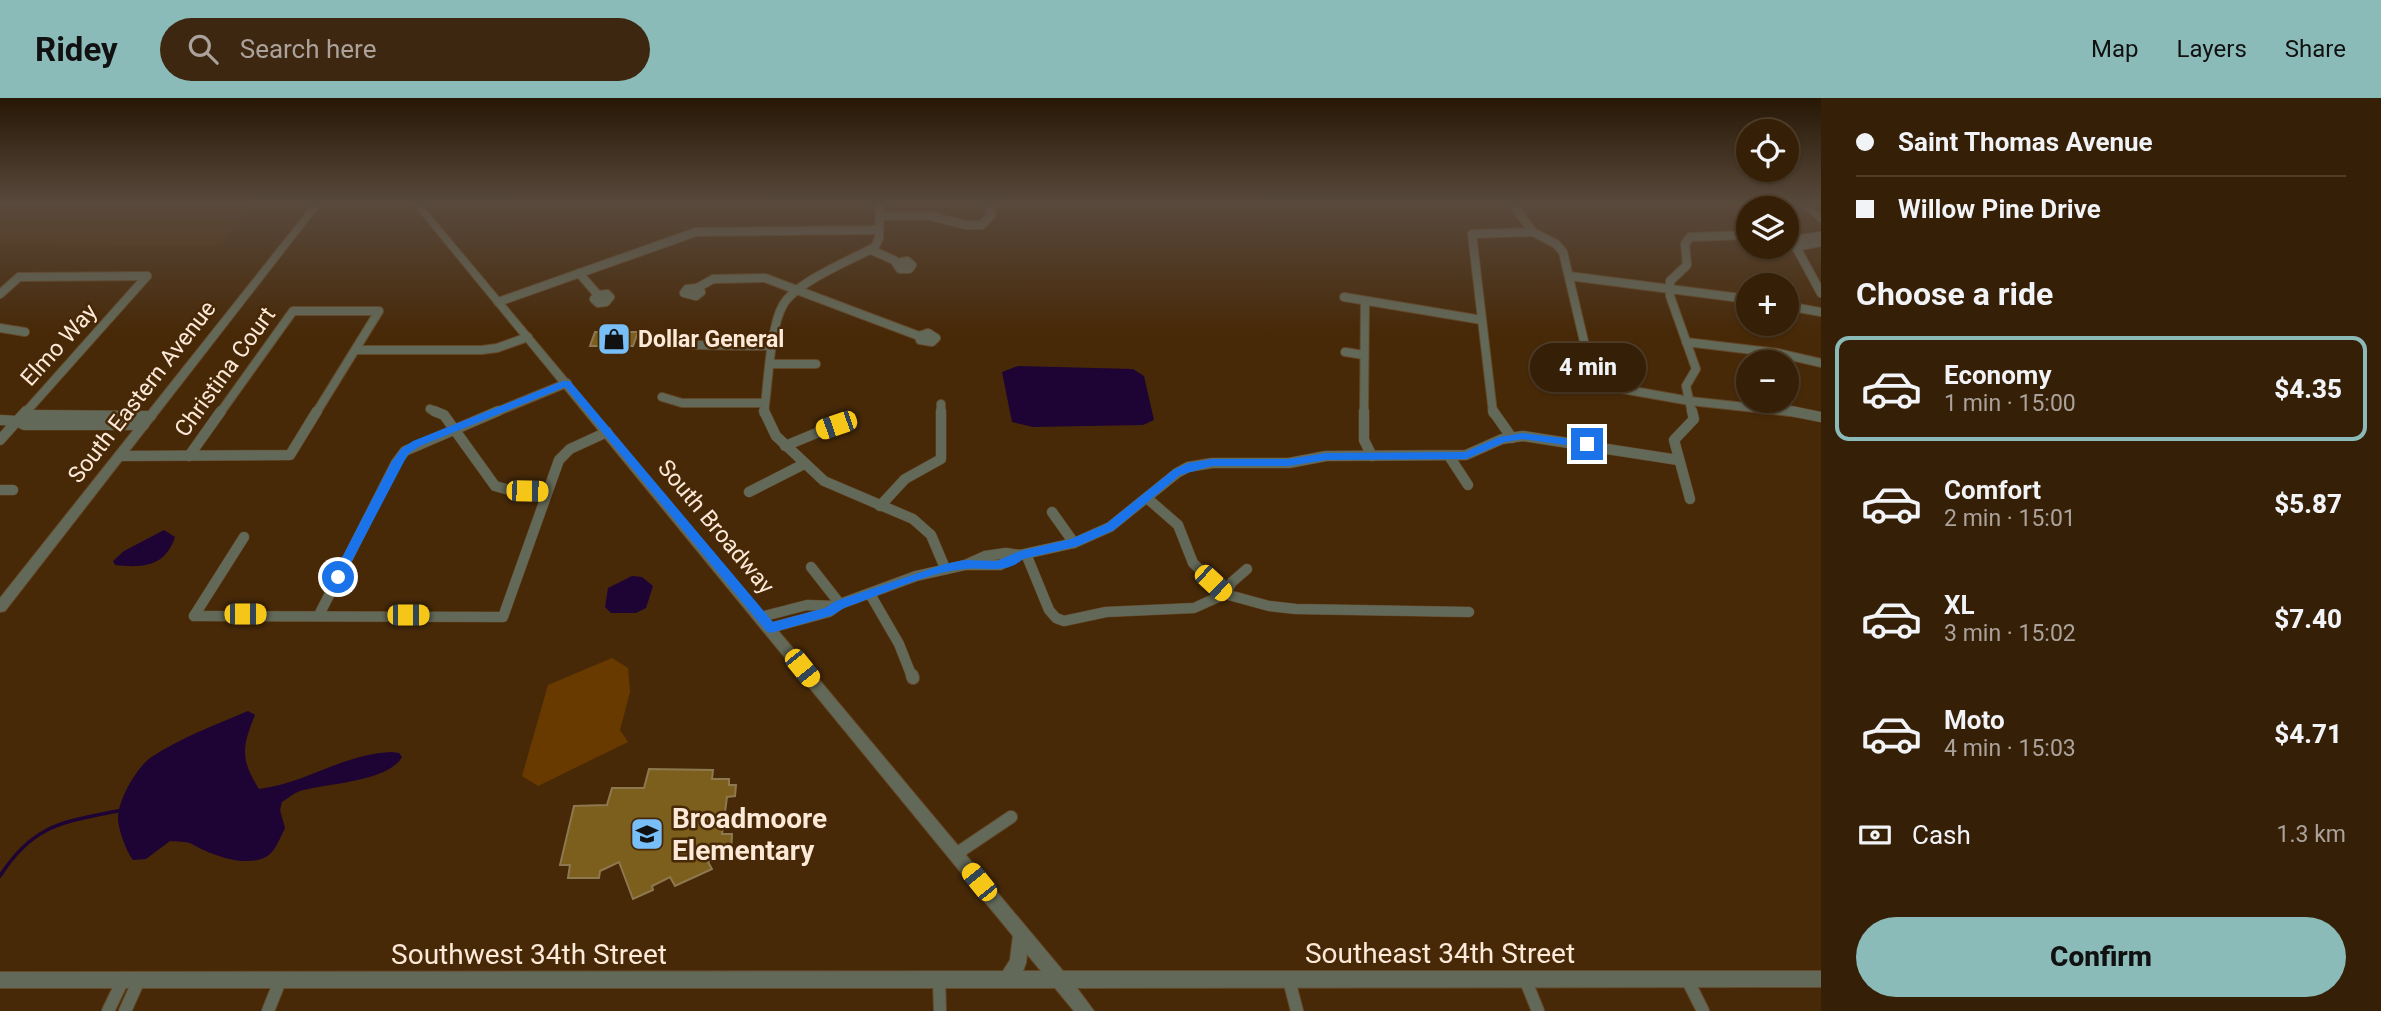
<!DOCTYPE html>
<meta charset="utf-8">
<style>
body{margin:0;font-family:Roboto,sans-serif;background:#3d2710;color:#f1f3f6;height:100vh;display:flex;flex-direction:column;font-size:26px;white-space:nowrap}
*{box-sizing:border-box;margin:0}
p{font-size:23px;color:#aaa29b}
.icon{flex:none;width:38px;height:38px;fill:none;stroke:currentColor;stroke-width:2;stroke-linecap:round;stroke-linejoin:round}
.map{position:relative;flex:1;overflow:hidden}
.side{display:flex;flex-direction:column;background:#351f06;width:560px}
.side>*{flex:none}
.banner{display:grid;align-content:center;height:154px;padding:0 35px;background:#351f06}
.fabs{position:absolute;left:1736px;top:21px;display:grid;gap:14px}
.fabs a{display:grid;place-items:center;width:63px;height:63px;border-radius:50%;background:#351f06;box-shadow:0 2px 5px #0004,0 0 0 2px #4f3d28;font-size:35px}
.end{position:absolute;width:32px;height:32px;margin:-16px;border:9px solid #1a73e8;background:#fff;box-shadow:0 0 0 4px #fff}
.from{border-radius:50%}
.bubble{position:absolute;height:49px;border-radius:24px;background:#351f06;box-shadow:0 2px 5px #0004,0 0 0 2px #4f3d28;font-size:23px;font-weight:800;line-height:49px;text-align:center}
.car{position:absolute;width:21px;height:42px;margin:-21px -10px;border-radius:9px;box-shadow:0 0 5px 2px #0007;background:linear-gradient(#f5c518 24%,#345 0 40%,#f5c518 0 76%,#345 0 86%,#f5c518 0)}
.banner b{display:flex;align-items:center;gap:24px;height:66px;font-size:26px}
.banner b+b{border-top:2px solid #4f3d28}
.banner i{width:18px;height:18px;background:#f1f3f6}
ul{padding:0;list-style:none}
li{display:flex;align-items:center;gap:21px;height:105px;margin:0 14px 10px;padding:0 21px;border:4px solid transparent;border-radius:14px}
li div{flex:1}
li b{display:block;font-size:26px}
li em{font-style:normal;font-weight:800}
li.current{border-color:#8bbbb9}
li>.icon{width:63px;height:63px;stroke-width:1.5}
h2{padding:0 35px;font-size:32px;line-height:84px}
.pay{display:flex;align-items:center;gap:18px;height:77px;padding:0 35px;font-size:26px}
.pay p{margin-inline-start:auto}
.action{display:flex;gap:14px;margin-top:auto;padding:14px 35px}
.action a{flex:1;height:80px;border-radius:42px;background:#8bbbb9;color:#111;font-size:28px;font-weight:800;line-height:80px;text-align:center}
header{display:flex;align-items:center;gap:42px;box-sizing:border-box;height:98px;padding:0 35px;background:#8bbbb9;color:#111}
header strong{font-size:33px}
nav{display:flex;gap:38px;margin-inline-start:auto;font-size:24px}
.search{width:490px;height:63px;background:#3d2710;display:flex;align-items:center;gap:18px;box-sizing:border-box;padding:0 24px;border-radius:38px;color:#aaa29b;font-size:26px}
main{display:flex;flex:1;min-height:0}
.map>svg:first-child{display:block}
</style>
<header>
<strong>Ridey</strong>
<div class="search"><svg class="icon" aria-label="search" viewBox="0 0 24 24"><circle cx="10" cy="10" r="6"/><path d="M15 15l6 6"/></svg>Search here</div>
<nav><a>Map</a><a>Layers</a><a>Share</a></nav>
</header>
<main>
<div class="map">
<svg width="1821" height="913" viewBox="0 0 1821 913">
<rect width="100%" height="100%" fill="#472908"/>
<path fill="#522f05" d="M0,106H253L221,148L0,147Z"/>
<path fill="#683a00" d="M612,560L628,570L630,594L620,632L628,644L538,688L522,678L548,587Z"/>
<g fill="#1d0434">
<path d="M1018,268L1133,271L1144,278L1154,322L1143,327L1033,329L1012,324L1002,274Z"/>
<path d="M164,432L175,439C165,469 143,470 115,467L113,463L124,453Z"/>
<path d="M632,478L642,479L653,488L646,510L636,515H611L605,509L608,490Z"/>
<path d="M248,613L255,617C242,649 240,661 259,691C307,685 342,656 392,654L399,655L402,659C388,684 327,685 300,693C294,695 288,700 282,704L280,712L285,730C281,738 277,749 271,755C253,773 210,757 192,746C187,743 176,744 170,743L146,761L133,762C126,753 119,733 118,722C117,703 136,671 150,660C180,640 215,627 248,613Z"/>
</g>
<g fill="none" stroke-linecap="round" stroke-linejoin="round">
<path stroke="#1d0434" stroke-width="3.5" d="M0,778C34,725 64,724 122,712"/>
</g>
<g fill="#7c5f1d" stroke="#8d784f" stroke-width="2">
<path d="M595,234H638L633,248H590Z"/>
<path d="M649,671L713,672L712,681H729V687H736L735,698L727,699L722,736H732L731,754L708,764L712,771L675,788L670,779L652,788L653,792L633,801L619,764L600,773L599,780H568L570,767H560L574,708L607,707L612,690H644Z"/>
</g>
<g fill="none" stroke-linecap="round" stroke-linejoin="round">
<defs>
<g id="minor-far2">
<path d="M1516,111L1533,134L1556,146L1563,154L1594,286L1690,303L1800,315"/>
<path d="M880,118H930L966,127H981L992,117L989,106"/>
<path d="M1787,143L1820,138"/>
<path d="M1787,144L1796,149L1821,144"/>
<path d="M1796,149L1821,195"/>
<path d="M871,152L894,162L900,171H909L912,167L907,163L897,165"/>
<path d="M579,175L598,197"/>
<path d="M1569,178L1748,201"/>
<path d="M697,190L701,194L696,198L684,195L687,191Z"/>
<path d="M697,190L713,181L765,180L919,238"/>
<path d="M0,196L19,179L147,178"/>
<path d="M607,196L610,199L606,204L598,205L594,201L598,197Z"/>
<path d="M1344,199L1482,222"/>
<path d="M498,204L696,134L879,132"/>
<path d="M1787,208L1821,214"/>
<path d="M0,230L25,234"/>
<path d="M928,235L936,240L932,244L920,242L919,238Z"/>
<path d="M1686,244L1778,255L1821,265"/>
<path d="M693,247L772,248"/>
<path d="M356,252H482L497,250L528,239"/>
<path d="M1345,254L1364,257"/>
<path d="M770,266H816"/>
<path d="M662,299L682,305H763"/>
<path d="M941,306V315"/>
<path d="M430,311L438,315"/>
<path d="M25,315L147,178"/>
<path d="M220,315L293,213H379L316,315"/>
<path d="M494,315L567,285"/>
<path d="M764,315C768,288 770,229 783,207C796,184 851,162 875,149L879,140L880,110"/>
<path d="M1364,315L1365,203"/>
<path d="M1493,315L1472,136L1533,134"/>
<path d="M1692,315L1686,288L1696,271L1670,198V183L1687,167L1685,146L1690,139L1748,137"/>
</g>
<g id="minor-far1">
<path d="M434,313L444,317L495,388L509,392L546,393"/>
<path d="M764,313L776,338L824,383L913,421L931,437L945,470"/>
<path d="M1364,313V342L1372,358"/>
<path d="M1493,313L1512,340"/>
<path d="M1791,313L1821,319"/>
<path d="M0,322L17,323"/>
<path d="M144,327H24L17,323L31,317L151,318"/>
<path d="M0,342L26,313"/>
<path d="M785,348L836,327"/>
<path d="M119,358L290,357L317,313"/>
<path d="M189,358L221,313"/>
<path d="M1449,358L1468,387"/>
<path d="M0,392H13"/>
<path d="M749,394L804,366"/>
<path d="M1147,400L1178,427L1193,465L1225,496L1232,484L1247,471"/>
<path d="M1690,401L1674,342L1694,321L1692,313"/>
<path d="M880,408L905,381L941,361V313"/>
<path d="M1052,414L1074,445"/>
<path d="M1006,455L1020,457L1000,467H965L985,458Z"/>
<path d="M1026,456L1049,512L1056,520L1064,523L1106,514L1194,510L1225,496L1269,508L1296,511L1469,514"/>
<path d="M1020,457L1074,445L1110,429L1177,375L1188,369L1212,365H1289L1326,358L1466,357L1502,341L1523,338L1678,362"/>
<path d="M811,469L840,506"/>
<path d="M870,496L899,546L912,579"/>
<path d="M319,517L396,365L405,353L498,313"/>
<path d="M194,518L503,519L559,362L570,351L607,334"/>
<path d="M194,518L244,439"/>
<path d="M761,519L807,507L836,508"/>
<path d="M770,530L829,514L840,506L916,478L965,467"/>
</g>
<g id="minor">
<path d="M912,577L913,580"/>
<path d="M956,756L1011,719"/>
<path d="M1525,881L1538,913"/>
<path d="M1687,881L1703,913"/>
<path d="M939,882L940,913"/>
<path d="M1289,882L1297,913"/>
<path d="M108,913L123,882"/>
<path d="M125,913L139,882"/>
<path d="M268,913L280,883"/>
</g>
<g id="tertiary">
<path d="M313,106H321L5,513L0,514V500Z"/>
<path d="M413,106H421L1063,873H1821V889L1077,890L1094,913H1074L1055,890H0V874L1003,873L1010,862L1013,838ZM1027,856L1041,873H1023L1026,865Z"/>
<path d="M1799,106H1808L1821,117V125Z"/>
</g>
</defs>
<use href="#minor-far2" stroke="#644829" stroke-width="10"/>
<use href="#minor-far1" stroke="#644829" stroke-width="11"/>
<use href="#minor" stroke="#644829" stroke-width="14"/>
<use href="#tertiary" stroke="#644829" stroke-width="2"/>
<use href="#minor-far2" stroke="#636958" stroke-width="8"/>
<use href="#minor-far1" stroke="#636958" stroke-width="10"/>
<use href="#minor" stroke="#636958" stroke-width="12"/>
<use href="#tertiary" fill="#636958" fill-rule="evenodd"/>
</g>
<linearGradient id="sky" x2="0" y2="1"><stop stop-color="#271704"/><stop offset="0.45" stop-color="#58493d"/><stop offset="1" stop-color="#58493d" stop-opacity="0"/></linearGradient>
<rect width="1821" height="234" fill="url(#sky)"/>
<path fill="#1a73e8" d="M563,283H570L773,524L825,510L836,503L945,466L965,462L997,463L1020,453L1071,441L1106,426L1173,372L1188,365L1212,361H1289L1326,355L1465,354L1499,339L1523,335L1587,343L1592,346L1587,350L1523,341L1505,344L1466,361L1326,362L1289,368H1212L1180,377L1114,432L1078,448L1023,461C1007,476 986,469 965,471C930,473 879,498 844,510L833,517L771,535L766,533L565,289L420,348L408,356L342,482H334L332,479L391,365L401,351L413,343Z"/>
<defs>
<symbol id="shop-square" viewBox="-11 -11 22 22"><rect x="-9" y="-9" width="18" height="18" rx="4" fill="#78bff7" stroke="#472908"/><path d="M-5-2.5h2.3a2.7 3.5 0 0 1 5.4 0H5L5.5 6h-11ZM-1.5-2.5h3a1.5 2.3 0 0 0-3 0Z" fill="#111"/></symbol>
<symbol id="school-square" viewBox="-11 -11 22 22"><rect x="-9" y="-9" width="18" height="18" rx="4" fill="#78bff7" stroke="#472908"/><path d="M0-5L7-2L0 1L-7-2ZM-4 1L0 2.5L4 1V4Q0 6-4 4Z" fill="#111"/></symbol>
</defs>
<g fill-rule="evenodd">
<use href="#shop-square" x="595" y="222" width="38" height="38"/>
<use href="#school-square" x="628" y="717" width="38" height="38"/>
</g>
<g text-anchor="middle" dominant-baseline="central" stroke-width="5" stroke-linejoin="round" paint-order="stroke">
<g font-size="23" font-weight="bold" fill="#fde9d8" stroke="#472908" text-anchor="start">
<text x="638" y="241">Dollar General</text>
</g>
<g font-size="23" fill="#fde9d8" stroke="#472908">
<text transform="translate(59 247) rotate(-48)">Elmo Way</text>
<text transform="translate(225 274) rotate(-54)">Christina Court</text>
<text transform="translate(142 294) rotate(-52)">South Eastern Avenue</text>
<text transform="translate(716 429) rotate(50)">South Broadway</text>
</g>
<g font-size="28" font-weight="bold" fill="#fde9d8" stroke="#472908" text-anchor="start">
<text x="672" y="720">Broadmoore<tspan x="672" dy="32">Elementary</tspan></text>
</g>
<g font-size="28" fill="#fde9d8" stroke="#472908">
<text x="1440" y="855">Southeast 34th Street</text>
<text x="529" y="856">Southwest 34th Street</text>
</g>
</g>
</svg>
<div class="fabs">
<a><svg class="icon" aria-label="locate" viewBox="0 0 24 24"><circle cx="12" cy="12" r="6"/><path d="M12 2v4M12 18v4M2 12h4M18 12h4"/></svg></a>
<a><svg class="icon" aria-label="layers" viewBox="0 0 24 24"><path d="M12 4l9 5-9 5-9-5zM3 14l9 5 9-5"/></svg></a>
<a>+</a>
<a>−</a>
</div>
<i class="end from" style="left:338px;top:479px"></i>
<i class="end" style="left:1587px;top:346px"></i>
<div class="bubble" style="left:1530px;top:245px;width:116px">4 min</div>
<i class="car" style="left:836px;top:327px;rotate:251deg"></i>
<i class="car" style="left:527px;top:393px;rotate:91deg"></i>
<i class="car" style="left:1213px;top:485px;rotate:133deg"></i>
<i class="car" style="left:245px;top:516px;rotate:90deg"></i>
<i class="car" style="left:408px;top:517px;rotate:90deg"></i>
<i class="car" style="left:802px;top:570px;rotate:141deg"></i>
<i class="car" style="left:979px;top:784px;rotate:321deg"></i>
</div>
<section class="side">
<div class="banner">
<b><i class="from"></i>Saint Thomas Avenue</b>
<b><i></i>Willow Pine Drive</b>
</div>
<h2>Choose a ride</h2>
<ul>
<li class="current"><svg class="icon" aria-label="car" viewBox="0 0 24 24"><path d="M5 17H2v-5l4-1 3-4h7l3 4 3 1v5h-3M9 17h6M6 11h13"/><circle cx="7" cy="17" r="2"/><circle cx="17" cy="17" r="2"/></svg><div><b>Economy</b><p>1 min · 15:00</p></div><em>$4.35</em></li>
<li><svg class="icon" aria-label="car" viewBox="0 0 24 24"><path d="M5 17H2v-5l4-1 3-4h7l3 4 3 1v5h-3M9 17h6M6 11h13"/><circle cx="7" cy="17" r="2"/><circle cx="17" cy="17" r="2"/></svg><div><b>Comfort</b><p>2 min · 15:01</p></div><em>$5.87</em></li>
<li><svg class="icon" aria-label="car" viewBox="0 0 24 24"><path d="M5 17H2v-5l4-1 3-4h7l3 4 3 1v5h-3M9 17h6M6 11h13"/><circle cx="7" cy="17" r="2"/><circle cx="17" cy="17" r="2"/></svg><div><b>XL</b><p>3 min · 15:02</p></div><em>$7.40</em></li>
<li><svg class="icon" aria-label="car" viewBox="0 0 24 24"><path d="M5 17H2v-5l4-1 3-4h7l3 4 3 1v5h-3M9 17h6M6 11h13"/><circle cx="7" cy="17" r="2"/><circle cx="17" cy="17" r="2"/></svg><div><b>Moto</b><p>4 min · 15:03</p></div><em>$4.71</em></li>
</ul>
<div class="pay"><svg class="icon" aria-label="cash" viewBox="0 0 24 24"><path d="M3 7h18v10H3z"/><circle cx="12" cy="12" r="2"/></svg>Cash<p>1.3 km</p></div>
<div class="action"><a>Confirm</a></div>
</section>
</main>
